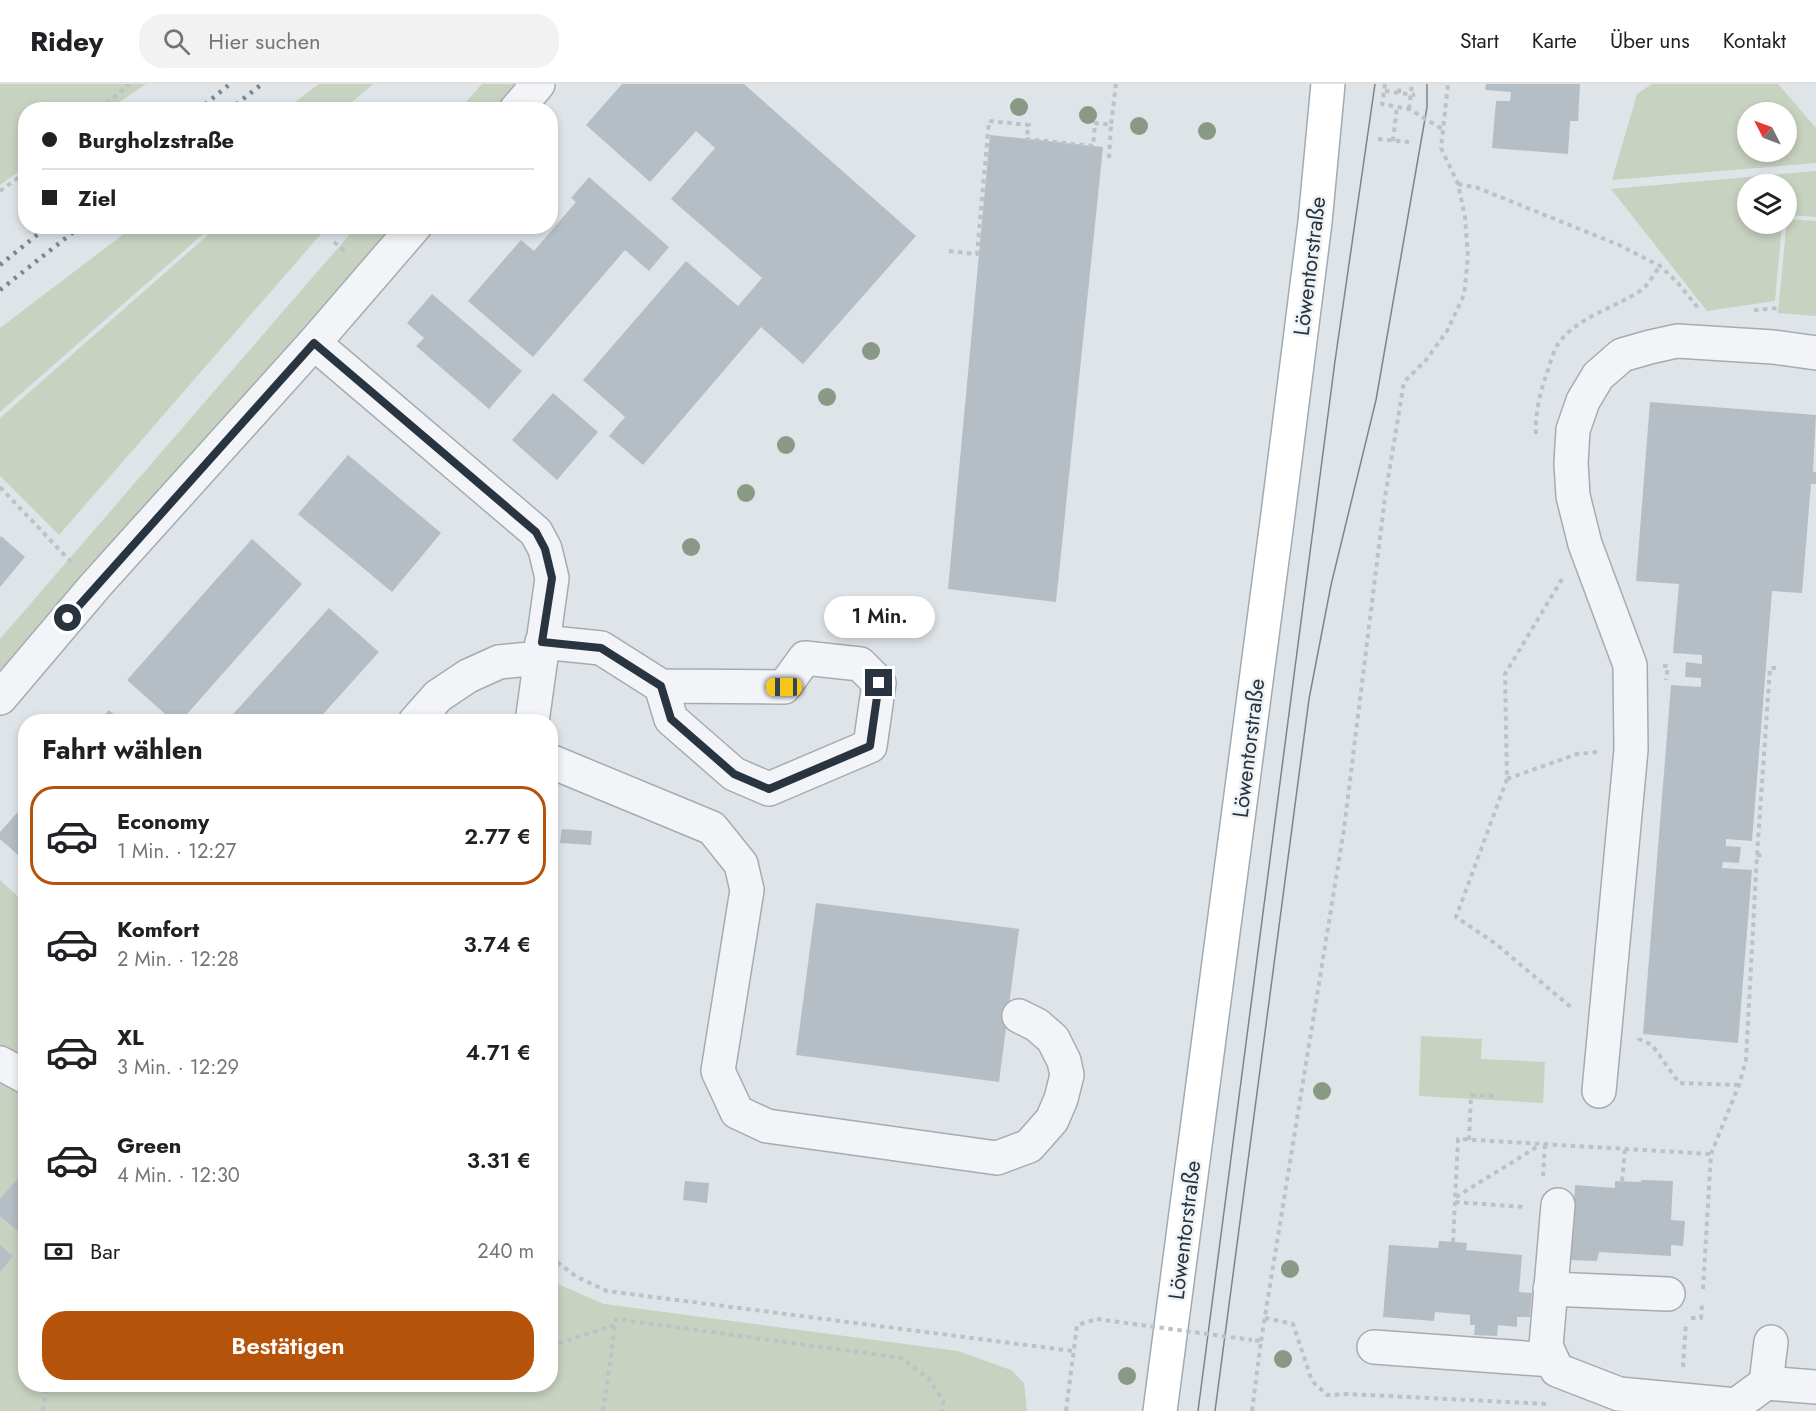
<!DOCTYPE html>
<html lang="de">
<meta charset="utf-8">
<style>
body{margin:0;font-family:Jost,sans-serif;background:#f2f2f2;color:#202124;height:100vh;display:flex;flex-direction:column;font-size:22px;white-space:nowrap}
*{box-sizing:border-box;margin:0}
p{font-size:20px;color:#757577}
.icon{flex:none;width:33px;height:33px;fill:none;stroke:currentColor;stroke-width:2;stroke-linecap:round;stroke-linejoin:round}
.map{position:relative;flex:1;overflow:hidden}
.side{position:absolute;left:18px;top:630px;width:540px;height:678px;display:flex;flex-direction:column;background:#fff;border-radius:24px;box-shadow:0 3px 9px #0003}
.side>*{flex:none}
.hud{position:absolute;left:18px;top:18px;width:540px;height:132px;border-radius:24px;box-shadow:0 3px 9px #0003;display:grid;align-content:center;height:132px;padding:0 24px;background:#fff}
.needle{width:39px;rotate:312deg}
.fabs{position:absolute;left:1737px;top:18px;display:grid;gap:12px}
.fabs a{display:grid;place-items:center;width:60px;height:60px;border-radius:50%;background:#fff;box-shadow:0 3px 9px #0003;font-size:30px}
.end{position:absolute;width:27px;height:27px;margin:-14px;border:8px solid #283440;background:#fff;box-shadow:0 0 0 3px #fff}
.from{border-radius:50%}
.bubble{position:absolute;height:42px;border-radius:21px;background:#fff;box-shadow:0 3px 9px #0003;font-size:20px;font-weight:600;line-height:42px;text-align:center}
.car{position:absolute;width:18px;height:36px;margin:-18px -9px;border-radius:8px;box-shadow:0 0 4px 2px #0007;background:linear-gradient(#f5c518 24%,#345 0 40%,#f5c518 0 76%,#345 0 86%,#f5c518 0)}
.hud b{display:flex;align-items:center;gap:21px;height:57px;font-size:22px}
.hud b+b{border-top:2px solid #e0e0e0}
.hud i{width:15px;height:15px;background:#202124}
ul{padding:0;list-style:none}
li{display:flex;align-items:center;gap:18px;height:99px;margin:0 12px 9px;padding:0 12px;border:3px solid transparent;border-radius:24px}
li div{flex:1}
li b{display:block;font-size:22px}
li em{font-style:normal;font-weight:600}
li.active{border-color:#b45309}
li>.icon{width:54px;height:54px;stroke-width:1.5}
h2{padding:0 24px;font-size:27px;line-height:72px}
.pay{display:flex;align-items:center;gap:15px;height:66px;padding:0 24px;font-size:22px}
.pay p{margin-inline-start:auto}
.button{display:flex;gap:12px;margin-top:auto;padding:12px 24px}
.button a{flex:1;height:69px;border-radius:24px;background:#b45309;color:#fff;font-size:24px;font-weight:600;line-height:69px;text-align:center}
header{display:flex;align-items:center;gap:36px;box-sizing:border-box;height:84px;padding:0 30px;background:#fff;border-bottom:2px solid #e0e0e0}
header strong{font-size:28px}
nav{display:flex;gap:33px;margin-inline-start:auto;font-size:21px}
.search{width:420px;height:54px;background:#f2f2f2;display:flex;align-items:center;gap:15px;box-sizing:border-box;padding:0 21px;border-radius:24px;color:#757577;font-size:22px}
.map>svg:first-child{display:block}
</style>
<header>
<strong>Ridey</strong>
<div class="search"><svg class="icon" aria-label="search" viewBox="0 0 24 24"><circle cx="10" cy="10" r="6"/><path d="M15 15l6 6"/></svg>Hier suchen</div>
<nav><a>Start</a><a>Karte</a><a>Über uns</a><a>Kontakt</a></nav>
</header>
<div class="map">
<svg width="1816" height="1327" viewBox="0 0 1816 1327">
<rect width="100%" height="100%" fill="#dfe4e8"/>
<g fill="#c8d2c0" fill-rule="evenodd">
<path d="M0,0H146L109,25L26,26L25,83L0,101Z"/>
<path d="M319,0H373L344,25H286Z"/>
<path d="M482,0H519L497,25L459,26Z"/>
<path d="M1652,0H1778L1816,44V79L1612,96L1637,10ZM1748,28H1786V68H1748Z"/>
<path d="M1816,87V133L1787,131L1786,100H1748V140H1782L1775,217L1707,227L1611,105Z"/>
<path d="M1787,135L1816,137V232L1778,229Z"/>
<path d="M133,143H211L0,328V244Z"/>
<path d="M217,143H327L59,451L0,392V334Z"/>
<path d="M356,143H395L0,600V555Z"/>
<path d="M0,796L25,819L26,1300H550L551,1197L604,1220L958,1267L1011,1286L1024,1299L1027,1327H0Z"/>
<path d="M1421,952L1482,955L1481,975L1545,978L1543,1019L1419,1012Z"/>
</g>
<g fill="#b6bec5">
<path d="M622,0H744L916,152L803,280L761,243L643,381L609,352L625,333L583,296L686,177L738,222L762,194L671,115L715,64L696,47L650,98L586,41Z"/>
<path d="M1486,0H1580L1578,37H1570L1568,70L1492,64L1496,17H1510L1511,8L1485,6Z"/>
<path d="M990,51L1103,63L1056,518L948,505Z"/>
<path d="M589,93L669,163L649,187L625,166L533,273L468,217L521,156L534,167L576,118L571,114Z"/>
<path d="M432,210L522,287L489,325L416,262L424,254L407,239Z"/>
<path d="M553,309L598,348L557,396L512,356Z"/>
<path d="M1650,318L1816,331L1813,388H1816V400H1811L1802,509L1772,507L1752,757L1726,755V762L1741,763L1739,779L1723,778L1722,784L1752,786L1738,959L1643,950L1671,601L1701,603V594L1685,593L1686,578L1702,580V571L1673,569L1679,500L1636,497Z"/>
<path d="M348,371L441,449L392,508L298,430Z"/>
<path d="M1,452L25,473L0,503V454Z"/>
<path d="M252,455L302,500L180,638H174L127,596Z"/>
<path d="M329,524L379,568L316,638H226Z"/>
<path d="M109,626L122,638H98Z"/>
<path d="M26,719V778L0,755V748Z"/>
<path d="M562,745L592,747L591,761L560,759Z"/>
<path d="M816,819L1019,845L999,998L796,971Z"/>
<path d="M26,1085V1154L0,1132V1115Z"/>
<path d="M1641,1096L1673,1097L1671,1136L1685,1137L1683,1162L1671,1161V1172L1599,1168L1597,1177L1571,1176L1575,1101L1615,1104V1097L1641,1098Z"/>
<path d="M685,1097L709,1099L707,1119L683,1116Z"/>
<path d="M1439,1157L1467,1159L1466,1166L1522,1171L1519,1208L1532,1209L1530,1233H1517V1243L1498,1241L1497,1252L1474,1251L1475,1241H1470V1231L1435,1228L1434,1237L1383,1233L1389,1161L1438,1164Z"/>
<path d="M0,1161L13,1172L0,1188Z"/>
</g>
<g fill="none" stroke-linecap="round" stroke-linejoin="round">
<defs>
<g id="minor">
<path d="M516,26L538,0"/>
<path d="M314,259L536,448L545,465L552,494L532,638"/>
<path d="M542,558L601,564L661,602L784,603L805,574L860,580L879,599L870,662L769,705L734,690L671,635L661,602"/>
<path d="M0,614L95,502L314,259L415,142"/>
<path d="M415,638L438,612L468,592L499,578L540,574"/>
<path d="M550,677L712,744L741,780L747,806L718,987L737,1028L767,1042L997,1074L1029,1062L1052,1036L1061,1015L1067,991L1064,977L1053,955L1037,941L1019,932"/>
<path d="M0,979L26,993"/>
<path d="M1599,1007L1631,666L1630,581L1585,460L1573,412L1571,379L1573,346L1583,317L1598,292L1622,271L1650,263L1677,257L1773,263L1816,269"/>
<path d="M1558,1121L1546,1262L1557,1286L1619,1310L1736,1321L1766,1299L1816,1303"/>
<path d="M1550,1205L1668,1210"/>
<path d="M1374,1263L1552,1276"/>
<path d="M1766,1299L1771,1258"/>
</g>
<path id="major" d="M1160,1327L1278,430L1315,138L1328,0"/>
</defs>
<use href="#minor" stroke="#a4acb2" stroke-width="36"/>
<use href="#major" stroke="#9fabb4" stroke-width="36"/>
<g stroke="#bdc2c7" stroke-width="4" stroke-dasharray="4.5 4.5" stroke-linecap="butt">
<path d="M1385,7L1415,11"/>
<path d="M1399,9L1400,0"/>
<path d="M100,26L129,0"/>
<path d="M1378,55L1409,58"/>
<path d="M1393,57L1397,22"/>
<path d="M1109,74L1111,41"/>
<path d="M1458,100L1478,104L1619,161L1660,182L1678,199L1698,224"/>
<path d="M0,107L26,88"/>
<path d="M334,158L347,169"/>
<path d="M949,167L977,170L989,37L1029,41L1026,55L1093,62L1095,39L1111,41L1116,0"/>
<path d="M1754,226L1779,224"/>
<path d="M1536,350C1535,331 1539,313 1545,295C1549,284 1552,270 1558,260C1578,232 1613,225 1640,207C1648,202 1654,190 1660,182"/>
<path d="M0,403L72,479"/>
<path d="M1562,495L1505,590L1507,695L1456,833L1496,860L1573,925"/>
<path d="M1663,582H1668L1666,596"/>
<path d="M1507,695L1577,670L1598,668"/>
<path d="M1757,771L1764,772"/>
<path d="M1639,954V955L1652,961L1679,999L1739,1001"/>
<path d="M1469,1056L1471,1011L1496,1012"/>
<path d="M1543,1092L1545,1060"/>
<path d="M1622,1097L1625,1065"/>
<path d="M1456,1113L1540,1061"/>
<path d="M1455,1118L1524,1123"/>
<path d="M1453,1158L1458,1055L1711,1070"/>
<path d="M550,1173L577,1193L607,1207L1073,1267"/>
<path d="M21,1185L26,1187"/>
<path d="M1703,1205L1711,1070L1739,1001L1746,976L1757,771L1770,584H1776"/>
<path d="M1265,1234L1293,1240L1312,1297L1327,1311L1348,1310L1548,1320"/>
<path d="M1691,1234H1701L1702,1221"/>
<path d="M1261,1257L1344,745L1385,413L1404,298L1426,276L1447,247L1464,211L1468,173L1465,133L1458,100L1441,64L1448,0"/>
<path d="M550,1262L615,1241"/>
<path d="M1683,1283L1686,1239"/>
<path d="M43,1327L47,1300"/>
<path d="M603,1327L616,1235L902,1274L930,1296L943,1317V1327"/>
<path d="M1066,1327L1077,1241L1097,1235"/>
<path d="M1252,1327L1261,1257L1252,1256"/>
</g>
<use href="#minor" stroke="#f2f4f7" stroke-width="33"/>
<use href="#major" stroke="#fff" stroke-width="33"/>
<g stroke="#798692" stroke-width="1.5">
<path d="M1198,1327L1335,277L1375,0"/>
<path d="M1215,1327L1309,615L1331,501L1376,316L1427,23V0"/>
</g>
<g stroke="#798692" stroke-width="4.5" stroke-dasharray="3 6" stroke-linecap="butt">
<path d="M198,26L230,0"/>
<path d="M229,26L262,0"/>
<path d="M0,181L48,142"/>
<path d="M0,206L81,142"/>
</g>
<g stroke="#bdc2c7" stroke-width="4" stroke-dasharray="4.5 4.5" stroke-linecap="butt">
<path d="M1385,0L1382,20L1409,25L1444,46"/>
<path d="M1409,25L1412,0"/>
<path d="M1097,1235L1252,1256"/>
</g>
</g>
<g fill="#899986">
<circle cx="1019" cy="23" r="9"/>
<circle cx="1088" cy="31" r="9"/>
<circle cx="1139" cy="42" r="9"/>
<circle cx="1207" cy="47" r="9"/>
<circle cx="871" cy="267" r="9"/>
<circle cx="827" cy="313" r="9"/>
<circle cx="786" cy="361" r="9"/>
<circle cx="746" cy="409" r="9"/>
<circle cx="691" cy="463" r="9"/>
<circle cx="1322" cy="1007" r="9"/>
<circle cx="1290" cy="1185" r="9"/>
<circle cx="1283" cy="1275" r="9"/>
<circle cx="1127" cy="1292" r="9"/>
</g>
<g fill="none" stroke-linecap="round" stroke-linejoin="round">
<path stroke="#283440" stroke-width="8" d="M68,534L314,259L536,448L545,465L552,494L542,558L601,564L661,602L671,635L734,690L769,705L870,662L879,599"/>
</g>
<g text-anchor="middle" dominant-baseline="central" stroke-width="5" stroke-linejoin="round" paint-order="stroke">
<g font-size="22" fill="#283440" stroke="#eff3f6">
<text transform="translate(1309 182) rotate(-83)">Löwentorstraße</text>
<text transform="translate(1248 664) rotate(-83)">Löwentorstraße</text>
<text transform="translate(1184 1146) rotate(-83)">Löwentorstraße</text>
</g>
</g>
</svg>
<div class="fabs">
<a><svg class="needle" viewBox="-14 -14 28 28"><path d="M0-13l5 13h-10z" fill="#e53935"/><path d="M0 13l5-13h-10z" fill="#757577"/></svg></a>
<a><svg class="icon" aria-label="layers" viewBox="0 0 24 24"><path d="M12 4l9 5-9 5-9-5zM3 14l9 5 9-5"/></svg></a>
</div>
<i class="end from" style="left:68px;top:534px"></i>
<i class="end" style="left:879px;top:599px"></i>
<div class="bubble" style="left:824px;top:512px;width:111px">1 Min.</div>
<i class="car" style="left:784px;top:603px;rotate:270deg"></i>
<div class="hud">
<b><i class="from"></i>Burgholzstraße</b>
<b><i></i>Ziel</b>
</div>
<section class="side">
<h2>Fahrt wählen</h2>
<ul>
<li class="active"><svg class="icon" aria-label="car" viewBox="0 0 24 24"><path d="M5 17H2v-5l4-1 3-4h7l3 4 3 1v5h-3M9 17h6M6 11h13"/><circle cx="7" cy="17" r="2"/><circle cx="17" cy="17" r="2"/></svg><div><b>Economy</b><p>1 Min. · 12:27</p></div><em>2.77 €</em></li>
<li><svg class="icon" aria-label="car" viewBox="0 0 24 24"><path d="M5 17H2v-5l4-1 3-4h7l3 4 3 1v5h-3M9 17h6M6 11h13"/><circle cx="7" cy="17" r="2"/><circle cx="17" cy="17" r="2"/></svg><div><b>Komfort</b><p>2 Min. · 12:28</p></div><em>3.74 €</em></li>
<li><svg class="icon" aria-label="car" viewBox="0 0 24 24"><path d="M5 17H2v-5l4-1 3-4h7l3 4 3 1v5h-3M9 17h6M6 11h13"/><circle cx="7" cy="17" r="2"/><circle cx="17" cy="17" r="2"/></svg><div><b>XL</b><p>3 Min. · 12:29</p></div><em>4.71 €</em></li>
<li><svg class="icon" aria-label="car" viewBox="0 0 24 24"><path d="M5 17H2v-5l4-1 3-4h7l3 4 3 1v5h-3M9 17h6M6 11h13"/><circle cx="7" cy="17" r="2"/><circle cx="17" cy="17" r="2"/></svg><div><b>Green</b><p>4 Min. · 12:30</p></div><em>3.31 €</em></li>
</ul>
<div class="pay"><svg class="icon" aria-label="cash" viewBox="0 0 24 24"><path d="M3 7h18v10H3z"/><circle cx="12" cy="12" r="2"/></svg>Bar<p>240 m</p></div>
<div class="button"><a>Bestätigen</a></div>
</section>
</div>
